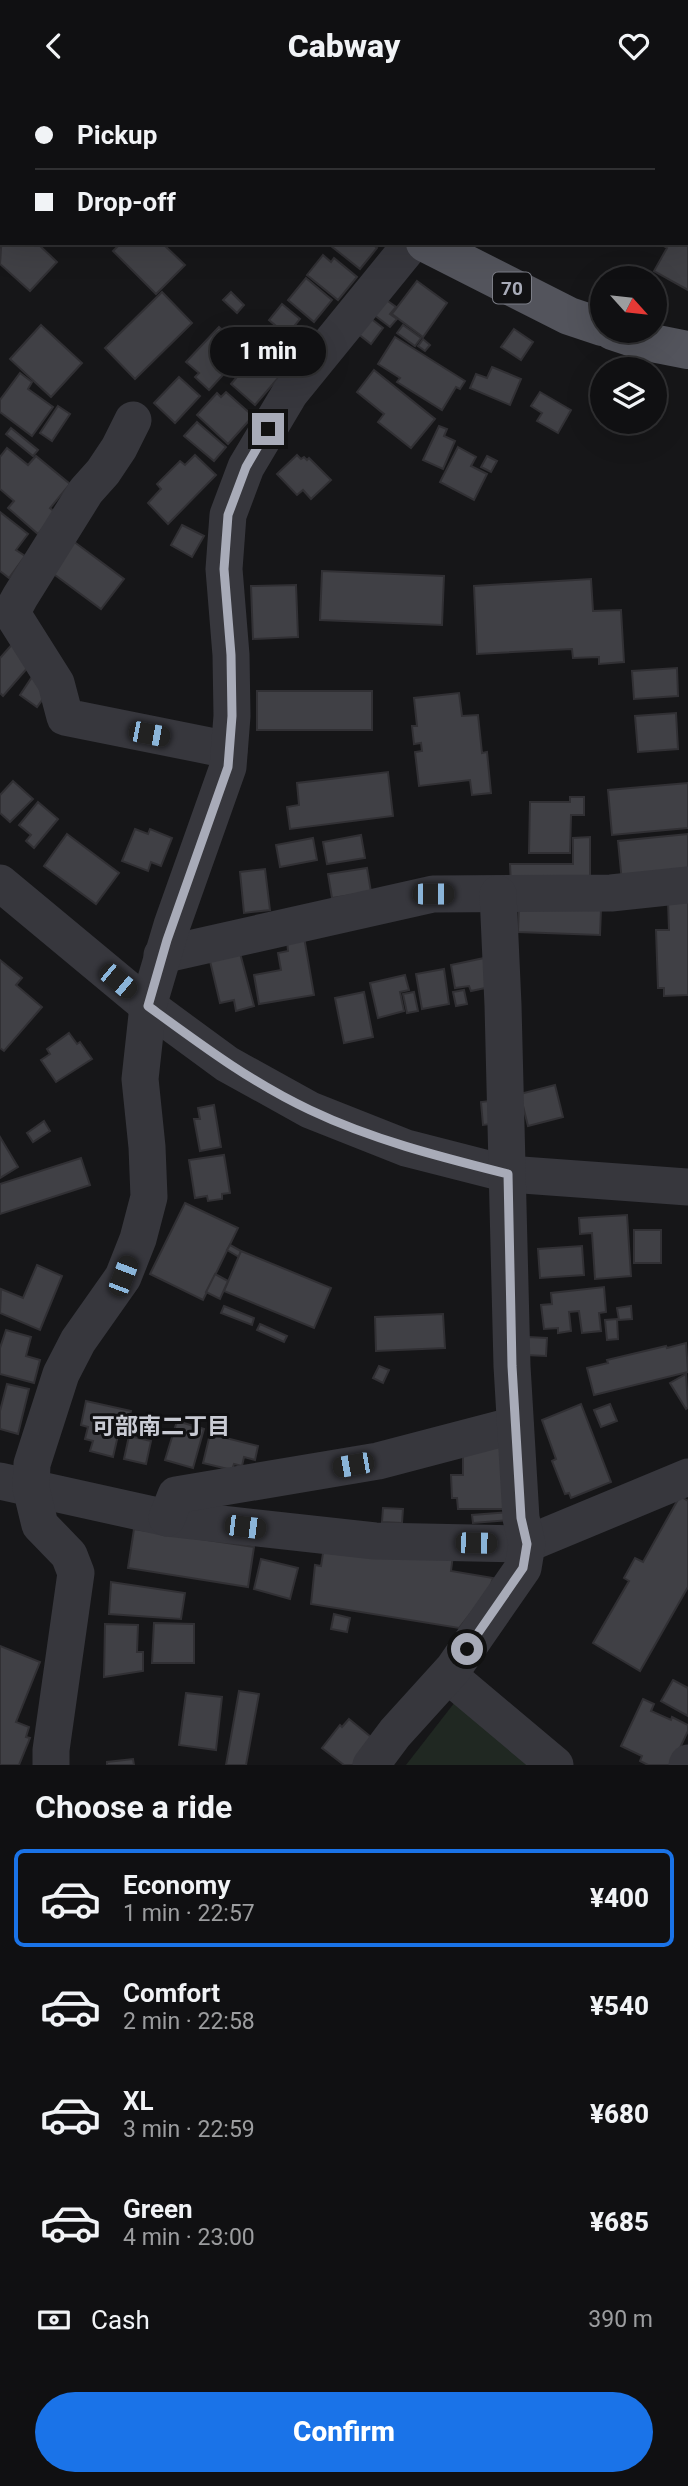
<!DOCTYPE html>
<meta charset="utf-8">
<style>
body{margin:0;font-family:Roboto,"Noto Sans JP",sans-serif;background:#1e1e20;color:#f1f3f6;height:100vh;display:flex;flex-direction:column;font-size:26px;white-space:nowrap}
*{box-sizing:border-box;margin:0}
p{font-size:23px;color:#9c9d9f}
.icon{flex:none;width:38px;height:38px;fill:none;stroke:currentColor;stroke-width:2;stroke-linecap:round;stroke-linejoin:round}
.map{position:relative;height:1674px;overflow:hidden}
.sheet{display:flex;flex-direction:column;background:#101012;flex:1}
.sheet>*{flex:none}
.hud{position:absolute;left:0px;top:0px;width:690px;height:154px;box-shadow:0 7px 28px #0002,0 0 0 2px #303032;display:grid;align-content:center;height:154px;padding:0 35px;background:#101012}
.needle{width:46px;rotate:117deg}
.buttons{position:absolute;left:590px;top:175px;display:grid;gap:14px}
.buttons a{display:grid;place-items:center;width:77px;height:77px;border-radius:50%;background:#101012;box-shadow:0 7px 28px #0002,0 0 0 2px #303032;font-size:35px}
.end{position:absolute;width:32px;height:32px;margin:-16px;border:9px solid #a8abb8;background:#111;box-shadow:0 0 0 4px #111}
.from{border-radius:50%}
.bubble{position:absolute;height:49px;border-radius:24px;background:#101012;box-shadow:0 7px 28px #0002,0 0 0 2px #303032;font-size:23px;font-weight:800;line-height:49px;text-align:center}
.car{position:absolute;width:21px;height:42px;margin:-21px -10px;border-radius:9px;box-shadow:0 0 5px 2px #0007;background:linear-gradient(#222 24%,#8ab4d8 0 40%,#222 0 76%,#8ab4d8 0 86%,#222 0)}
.hud b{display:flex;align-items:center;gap:24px;height:66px;font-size:26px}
.hud b+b{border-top:2px solid #303032}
.hud i{width:18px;height:18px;background:#f1f3f6}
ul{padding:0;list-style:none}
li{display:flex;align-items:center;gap:21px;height:98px;margin:0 14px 10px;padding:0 21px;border:4px solid transparent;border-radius:10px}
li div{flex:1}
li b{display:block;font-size:26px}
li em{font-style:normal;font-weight:800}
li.current{border-color:#1a73e8}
li>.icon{width:63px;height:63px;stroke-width:1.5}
h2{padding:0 35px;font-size:32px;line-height:84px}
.pay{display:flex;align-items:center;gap:18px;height:77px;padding:0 35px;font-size:26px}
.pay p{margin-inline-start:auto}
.action{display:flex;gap:14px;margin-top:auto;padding:14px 35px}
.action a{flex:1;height:80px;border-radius:42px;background:#1a73e8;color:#fff;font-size:28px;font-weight:800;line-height:80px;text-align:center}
header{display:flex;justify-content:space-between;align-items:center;height:91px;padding:0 35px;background:#101012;font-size:32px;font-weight:800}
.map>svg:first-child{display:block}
</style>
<header><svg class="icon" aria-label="back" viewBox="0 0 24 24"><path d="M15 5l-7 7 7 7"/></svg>Cabway<svg class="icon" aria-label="heart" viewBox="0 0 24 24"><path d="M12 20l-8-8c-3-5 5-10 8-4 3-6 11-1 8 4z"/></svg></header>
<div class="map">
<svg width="688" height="1674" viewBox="0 0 688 1674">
<rect width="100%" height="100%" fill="#161618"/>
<path fill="#202822" d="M455,1611L535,1674H406Z"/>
<g fill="#404045" stroke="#313034" stroke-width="2">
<path d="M289,0H345L343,2Z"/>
<path d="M2,143V152H37L57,171L30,200L0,173Z"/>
<path d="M688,150V199L654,180L667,157L662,154L663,152H688Z"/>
<path d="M121,152H162L185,174L156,203L113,160Z"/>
<path d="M333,152H371L377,157L360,178L331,155Z"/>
<path d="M323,164L331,171L334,167L357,186L338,209L307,184Z"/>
<path d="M306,187L332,209L314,231L288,209Z"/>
<path d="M417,190L447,212L423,246L392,223Z"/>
<path d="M162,201L192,232L135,288L105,257Z"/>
<path d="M231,201L244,214L237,222L223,209Z"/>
<path d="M385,208L396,216L390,223L397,228L390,236L373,223Z"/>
<path d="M282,213L300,228L287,244L269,229Z"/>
<path d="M369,226L383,237L371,253L357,242Z"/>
<path d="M41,234L82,272L51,306L10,268Z"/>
<path d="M403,234L421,247L415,255L397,242Z"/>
<path d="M219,236L245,260L209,299L195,286L199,282L186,271Z"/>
<path d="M514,238L533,251L521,269L501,256Z"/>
<path d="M395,246L465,290L460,298L456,296L442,319L397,291L400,287L378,273Z"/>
<path d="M423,248L430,254L425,260L418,255Z"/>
<path d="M261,258L285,279L255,314L231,293Z"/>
<path d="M492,276L521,288L510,314L470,297L476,283L487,287Z"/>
<path d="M374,279L435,328L411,357L378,331L384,323L357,301Z"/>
<path d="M20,282L32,291L28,298L53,316L32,345L0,321V309Z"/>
<path d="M179,286L200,305L175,332L154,312Z"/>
<path d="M226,301L253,325L228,353L197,324L217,302L221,306Z"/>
<path d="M540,301L571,319L558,342L537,330L542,322L531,315Z"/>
<path d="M58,315L70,323L52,350L40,342Z"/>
<path d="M197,331L226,356L214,370L184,345Z"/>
<path d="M439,335L447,338L444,345L455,350L443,378L423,369Z"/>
<path d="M11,337L38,359L33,365L6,343Z"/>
<path d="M458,356L476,366L471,375L487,383L474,409L440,391Z"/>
<path d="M7,357L28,374L36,365L70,393L50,417L56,422L38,443L8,417L14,410L0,398V366Z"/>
<path d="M195,364L216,384L168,433L148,412L161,398L157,393L180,370L185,374Z"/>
<path d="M297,364L301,368L304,366L307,369L309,367L331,389L311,408L303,399L297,404L277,383Z"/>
<path d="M487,365L497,370L491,381L481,376Z"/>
<path d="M0,421L28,443L16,459L25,465L9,487L0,480Z"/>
<path d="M182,434L204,445L192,466L171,454Z"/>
<path d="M73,450L124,488L101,518L51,481Z"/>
<path d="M322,480L444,485L442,534L320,529Z"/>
<path d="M591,488L593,520L621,519L624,571L599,573V566L573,567L572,558L477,563L474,495Z"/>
<path d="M296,494L298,546L253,548L251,495Z"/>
<path d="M16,549L36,567L3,605L0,602V567Z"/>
<path d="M677,577L678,605L634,608L632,580Z"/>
<path d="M32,586L50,598L37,616L20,604Z"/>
<rect x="257" y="600" width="115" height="39"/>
<path d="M459,602L462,625L478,624L482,662L487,661L491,702L472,704L470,689L419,695L415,661L422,660L421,652L414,653L412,635H417L414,607Z"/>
<path d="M676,622L678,658L638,661L635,625Z"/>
<path d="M388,681L393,725L290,738L287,716L299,714L297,692Z"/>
<path d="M13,690L33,708L10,731L0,722V704Z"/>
<path d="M688,692V737L612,744L608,699Z"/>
<path d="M570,706H584V724H571L570,762H529L530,711H570Z"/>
<path d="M38,711L58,728L34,757L26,750L31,744L19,734Z"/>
<path d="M135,738L148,743L150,738L172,747L161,775L151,771L148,780L122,770Z"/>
<path d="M67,743L119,782L96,813L44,775Z"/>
<path d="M688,743V784L622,791L618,750Z"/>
<path d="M361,744L365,767L327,773L323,751Z"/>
<path d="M590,746V794L511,795L510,773H573V747Z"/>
<path d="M313,747L317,769L280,776L276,754Z"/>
<path d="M367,777L371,801L332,807L328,783Z"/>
<path d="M265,778L270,819L244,822L240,781Z"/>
<path d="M688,809V904L664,905V897H658L656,839H669L668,810Z"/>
<path d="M519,814L601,818L600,844L518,841Z"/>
<path d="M304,846L314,904L259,913L254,884L281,879L278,862L288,860L287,849Z"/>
<path d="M240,862L254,915L236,920L234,909L220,912L210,870Z"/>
<path d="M484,867L490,896L471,900L469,895L455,897L451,874Z"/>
<path d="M0,869L22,887L16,894L42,916L4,960L0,957Z"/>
<path d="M444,878L449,913L422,918L416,883Z"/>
<path d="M405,884L409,899L400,901L404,920L378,927L370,892Z"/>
<path d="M464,899L467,913L456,915L453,901Z"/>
<path d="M364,901L373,946L344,952L335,907Z"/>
<path d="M414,901L418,920L407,922L403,903Z"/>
<path d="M69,942L77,953L80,951L92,968L56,991L41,969L50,963L47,958Z"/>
<path d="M555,994L563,1026L528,1035L520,1003Z"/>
<path d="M497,1009L499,1032L483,1034L481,1011Z"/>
<path d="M214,1014L221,1056L200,1060L194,1028H200L198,1017Z"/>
<path d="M44,1030L50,1040L33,1051L27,1042Z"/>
<path d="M0,1046L18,1076L0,1087Z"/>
<path d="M224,1064L230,1102L222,1103V1108L208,1110L207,1105L195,1107L189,1069Z"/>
<path d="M81,1067L90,1094L0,1123V1093Z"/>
<path d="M185,1112L238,1137L203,1209L150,1183Z"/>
<path d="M627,1124L631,1185L595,1188L592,1142L580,1143L579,1127Z"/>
<rect x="634" y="1139" width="27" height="33"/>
<path d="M230,1154L241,1160L239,1166L227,1159Z"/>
<path d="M582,1155L584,1184L540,1187L538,1158Z"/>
<path d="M241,1160L331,1197L314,1237L224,1200Z"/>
<path d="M37,1174L62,1185L40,1239L0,1222L1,1198L23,1207Z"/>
<path d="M215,1183L228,1190L220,1208L206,1201Z"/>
<path d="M604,1196L606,1221L599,1222L601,1240L582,1242L579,1220L569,1221L571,1240L558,1242V1237L544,1238L541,1214L552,1213L551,1202Z"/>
<path d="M224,1215L254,1227L252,1234L221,1222Z"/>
<path d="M631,1215L632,1228L619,1229L617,1217Z"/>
<path d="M443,1223L445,1257L376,1260L375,1226Z"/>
<path d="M617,1228L618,1248L607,1249L605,1229Z"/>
<path d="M260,1233L287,1245L284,1251L257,1239Z"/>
<path d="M6,1239L31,1246L26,1265L40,1269L34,1292L0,1283V1257Z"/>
<path d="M528,1246L547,1247L546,1265L526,1264Z"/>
<path d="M686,1252L688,1281L594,1304L587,1277L608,1272L607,1269L666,1255L667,1257Z"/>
<path d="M379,1275L389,1279L383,1292L373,1287Z"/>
<path d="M686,1283L688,1316L686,1318L670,1292Z"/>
<path d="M7,1293L29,1298L18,1343L0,1338V1320Z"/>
<path d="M86,1310L131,1320L125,1341L119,1340L113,1366L90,1360L93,1350L85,1348L88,1336L81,1334Z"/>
<path d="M581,1313L611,1391L571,1407L569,1402L565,1403L552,1370L556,1368L542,1329Z"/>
<path d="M610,1313L617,1330L601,1336L594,1319Z"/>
<path d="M177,1330L204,1338L193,1377L165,1369Z"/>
<path d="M210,1343L258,1355L255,1369L244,1366L242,1375L234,1373L232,1379L203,1372Z"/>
<path d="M129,1345L151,1350L146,1373L124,1368Z"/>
<path d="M502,1355L507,1418H458L457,1407H452L451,1384H463V1356Z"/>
<path d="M680,1405L688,1410V1496L640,1580L593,1552L629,1490L624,1487L635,1467L643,1471Z"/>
<path d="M383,1417L403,1418L402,1432L382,1431Z"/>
<path d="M510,1421V1429L473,1432L472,1424Z"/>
<path d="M134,1438L254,1456L248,1496L128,1477Z"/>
<path d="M324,1456L453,1464L451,1480L493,1487L489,1499L459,1537L311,1513L315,1474L321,1475Z"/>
<path d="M261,1468L298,1477L290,1508L254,1498Z"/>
<path d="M111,1491L185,1502L181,1528L109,1523Z"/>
<path d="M334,1523L350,1527L347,1541L331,1538Z"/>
<path d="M154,1532L194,1533V1572H152Z"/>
<path d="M105,1533L138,1534L137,1561H143V1580L104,1586Z"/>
<path d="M0,1555L40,1571L16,1631L29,1636L26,1646L30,1647L19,1674H0Z"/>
<path d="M673,1589L688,1597V1625L661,1610Z"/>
<path d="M239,1600L259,1603L246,1674H226Z"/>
<path d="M186,1602L222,1606L216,1659L179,1654Z"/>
<path d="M643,1608L654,1613L651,1620L671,1629L672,1626L688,1634V1640L672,1674H648L640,1670L642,1665L621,1655Z"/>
<path d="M349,1628L371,1646L367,1655L353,1674H344L322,1657L340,1634L342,1636Z"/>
<path d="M133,1668L134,1674H107V1671Z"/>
</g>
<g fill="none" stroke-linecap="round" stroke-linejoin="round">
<g stroke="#37373d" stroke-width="37">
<path d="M534,0L538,2"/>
<path d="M200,2L202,0"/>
<path d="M688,71V72"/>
<path d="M0,126L2,125"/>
<path d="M133,329L119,357L103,381L86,400L20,506L13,519L15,527L56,592L65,626L229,659"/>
<path d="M0,792L148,915L227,973L310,1019L406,1057L508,1083L688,1096"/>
<path d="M162,864L433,803L611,802L688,794"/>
<path d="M0,1390L167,1427L375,1450L527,1453L688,1386"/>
<path d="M167,1427L176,1404L378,1370L515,1334"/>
<path d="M448,1584L555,1674"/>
<path d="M51,1674V1659L76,1482L69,1464L40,1434L31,1397L32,1373L61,1283L78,1250L123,1186L138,1148L149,1106L147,1056L140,988L148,915L172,834L228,676L232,625L231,564L224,478L228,424L246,376L290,302L412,152"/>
<path d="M371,1674L395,1642L453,1578L523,1477L527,1453L521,1427L512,1275L503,914L498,803"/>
<path d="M687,1674L688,1672"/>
</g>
<g stroke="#53545c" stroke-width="38">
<path d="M93,0L96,2"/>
<path d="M425,152L569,225L602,236"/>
<path d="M612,240L642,250L688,259"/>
</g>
</g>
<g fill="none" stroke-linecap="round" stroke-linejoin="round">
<path stroke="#a8abb8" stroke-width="9" d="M268,338L246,376L228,424L224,478L231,564L232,625L228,676L167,849L148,915C200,953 252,992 310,1019C373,1049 441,1066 508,1083L512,1275L521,1427L527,1453L523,1477L467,1558"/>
</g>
<g text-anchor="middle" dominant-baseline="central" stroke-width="6" stroke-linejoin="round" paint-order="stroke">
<rect fill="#111113" stroke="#7b7d86" stroke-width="2" x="493" y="181.5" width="38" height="31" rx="5"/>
<g font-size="19" font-weight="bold" fill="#a8abb8">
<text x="512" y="197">70</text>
</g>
<g font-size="23" font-weight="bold" fill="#c9cbd4" stroke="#111113">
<text x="161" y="1335">可部南二丁目</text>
</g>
</g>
</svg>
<div class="buttons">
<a><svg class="needle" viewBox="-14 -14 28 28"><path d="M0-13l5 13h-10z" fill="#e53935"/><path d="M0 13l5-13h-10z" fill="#9c9d9f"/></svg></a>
<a><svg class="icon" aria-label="layers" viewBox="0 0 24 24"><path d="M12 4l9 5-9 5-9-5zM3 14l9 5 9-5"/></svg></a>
</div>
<i class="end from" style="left:467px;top:1558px"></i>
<i class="end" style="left:268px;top:338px"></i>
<div class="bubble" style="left:210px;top:236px;width:116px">1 min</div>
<i class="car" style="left:149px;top:643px;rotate:101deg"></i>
<i class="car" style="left:433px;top:803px;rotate:90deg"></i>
<i class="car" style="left:118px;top:890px;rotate:130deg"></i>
<i class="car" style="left:123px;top:1185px;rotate:21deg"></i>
<i class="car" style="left:353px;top:1374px;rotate:260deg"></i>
<i class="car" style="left:245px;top:1436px;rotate:97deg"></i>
<i class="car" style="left:476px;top:1452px;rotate:91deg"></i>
<div class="hud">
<b><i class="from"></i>Pickup</b>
<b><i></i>Drop-off</b>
</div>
</div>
<section class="sheet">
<h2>Choose a ride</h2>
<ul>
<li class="current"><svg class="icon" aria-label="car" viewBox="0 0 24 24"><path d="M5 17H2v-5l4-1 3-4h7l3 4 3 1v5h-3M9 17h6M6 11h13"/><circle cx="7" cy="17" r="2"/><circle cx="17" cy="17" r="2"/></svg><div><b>Economy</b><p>1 min · 22:57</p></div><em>¥400</em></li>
<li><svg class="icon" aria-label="car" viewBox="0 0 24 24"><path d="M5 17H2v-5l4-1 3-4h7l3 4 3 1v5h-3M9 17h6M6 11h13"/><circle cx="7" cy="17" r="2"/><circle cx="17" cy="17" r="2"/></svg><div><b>Comfort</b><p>2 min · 22:58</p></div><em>¥540</em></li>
<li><svg class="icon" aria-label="car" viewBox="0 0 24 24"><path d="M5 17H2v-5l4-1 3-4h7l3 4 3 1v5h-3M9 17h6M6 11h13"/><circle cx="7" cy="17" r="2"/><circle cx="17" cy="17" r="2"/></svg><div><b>XL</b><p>3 min · 22:59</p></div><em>¥680</em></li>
<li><svg class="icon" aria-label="car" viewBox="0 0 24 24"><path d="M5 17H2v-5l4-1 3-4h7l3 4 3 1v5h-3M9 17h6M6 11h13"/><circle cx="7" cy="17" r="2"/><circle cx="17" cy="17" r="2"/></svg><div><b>Green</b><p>4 min · 23:00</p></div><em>¥685</em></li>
</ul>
<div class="pay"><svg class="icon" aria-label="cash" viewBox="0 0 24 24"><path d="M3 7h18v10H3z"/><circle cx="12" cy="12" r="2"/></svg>Cash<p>390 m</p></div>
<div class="action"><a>Confirm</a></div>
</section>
